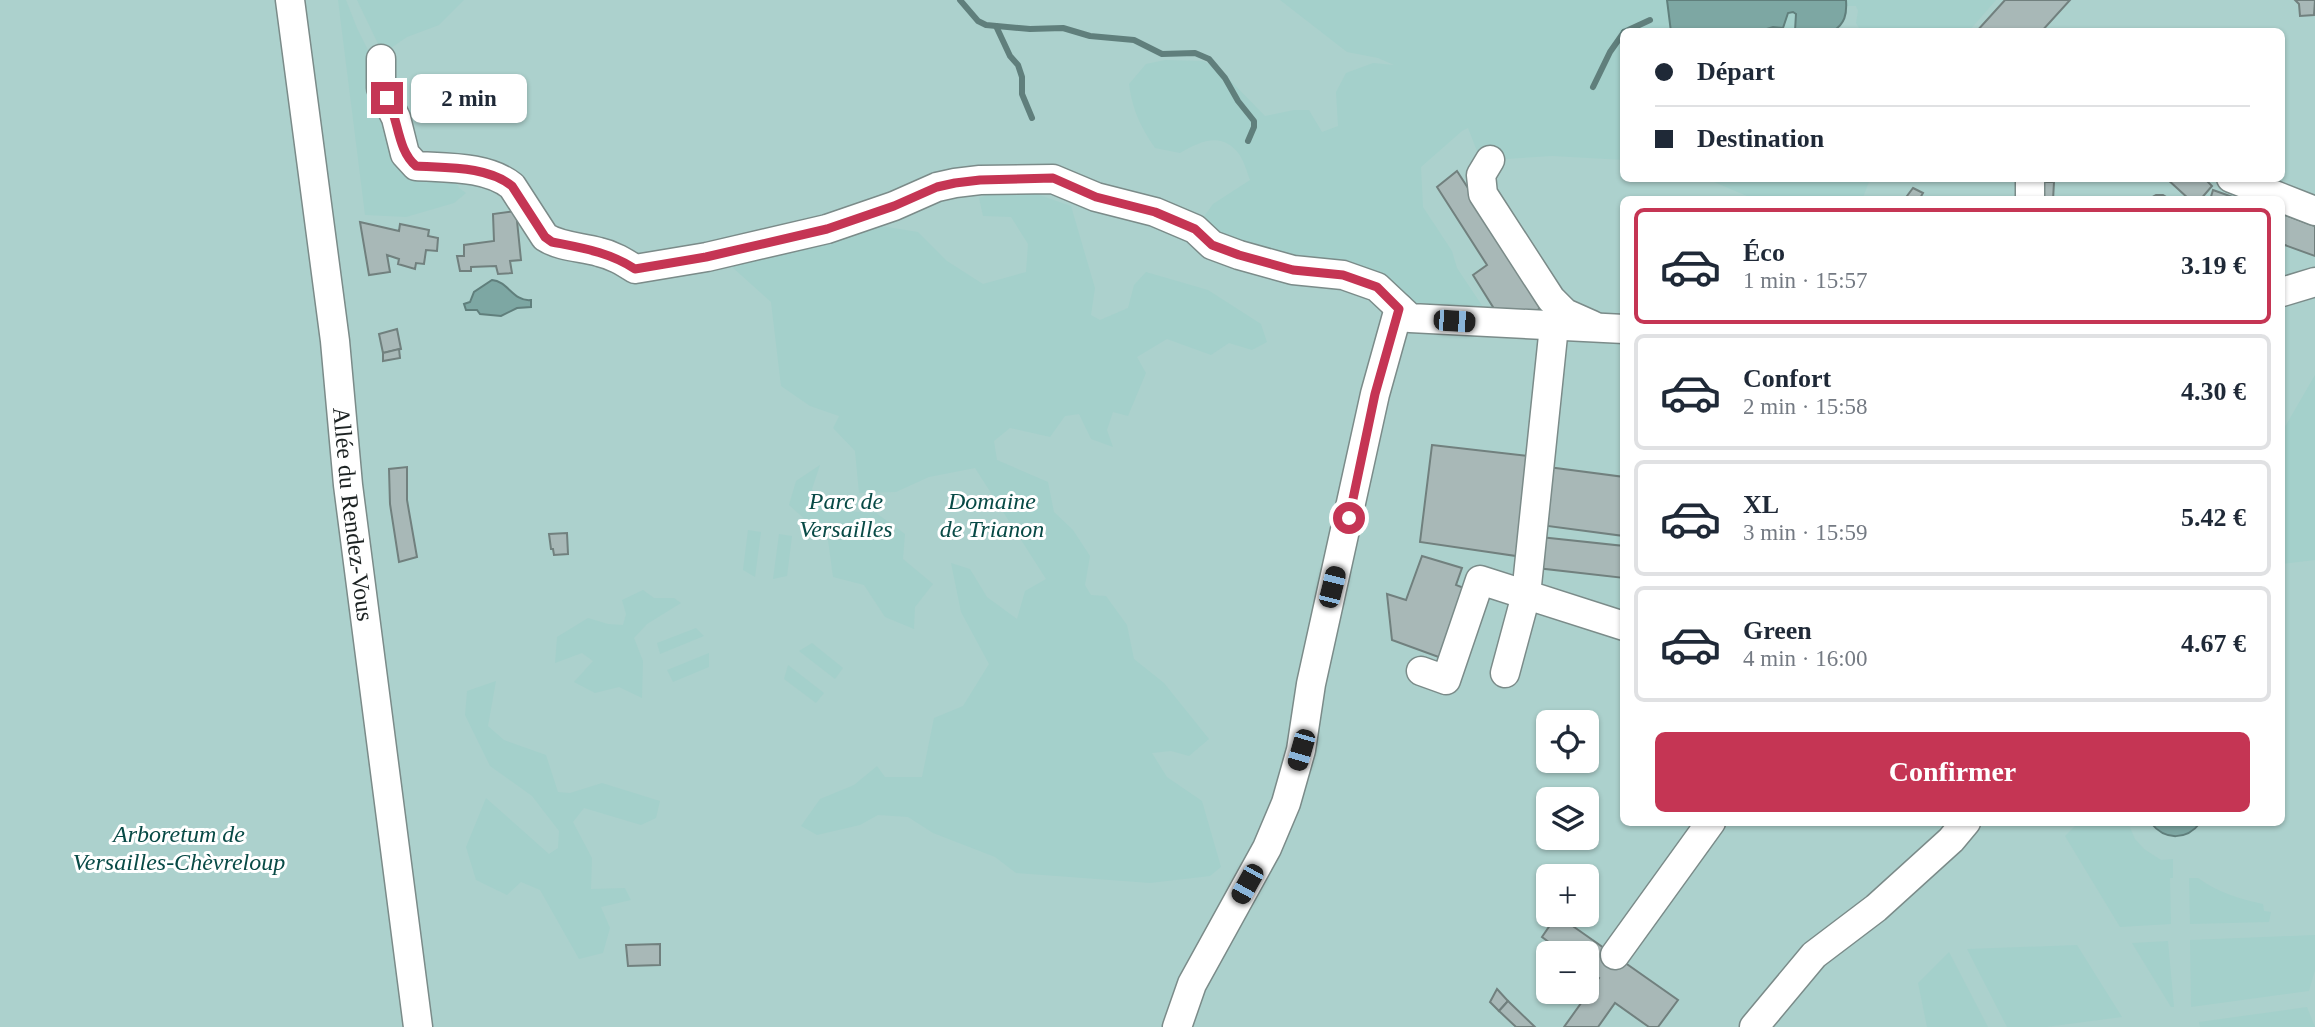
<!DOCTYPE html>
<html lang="fr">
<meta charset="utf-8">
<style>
body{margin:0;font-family:Georgia,serif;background:#f2f2f3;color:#1f2937;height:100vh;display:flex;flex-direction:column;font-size:26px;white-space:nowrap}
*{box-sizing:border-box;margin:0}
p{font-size:23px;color:#747a83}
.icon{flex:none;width:38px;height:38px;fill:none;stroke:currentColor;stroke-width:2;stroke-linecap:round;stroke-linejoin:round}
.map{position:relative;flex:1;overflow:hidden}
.drawer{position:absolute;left:1620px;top:196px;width:665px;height:630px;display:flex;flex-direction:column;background:#fff;border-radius:10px;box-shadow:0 2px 5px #0004}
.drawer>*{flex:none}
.top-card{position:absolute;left:1620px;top:28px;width:665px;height:154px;border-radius:10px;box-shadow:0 2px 5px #0004;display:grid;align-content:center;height:154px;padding:0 35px;background:#fff}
.tools{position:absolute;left:1536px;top:710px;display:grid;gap:14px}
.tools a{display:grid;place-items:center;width:63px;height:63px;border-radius:10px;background:#fff;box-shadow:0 2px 5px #0004;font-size:35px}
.end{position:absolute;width:32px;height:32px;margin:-16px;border:9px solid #c53554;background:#fff;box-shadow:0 0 0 4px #fff}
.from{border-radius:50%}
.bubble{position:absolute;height:49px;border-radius:10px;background:#fff;box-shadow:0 2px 5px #0004;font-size:23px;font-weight:700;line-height:49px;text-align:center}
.car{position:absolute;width:21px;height:42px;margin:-21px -10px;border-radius:9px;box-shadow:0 0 5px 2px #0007;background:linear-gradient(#222 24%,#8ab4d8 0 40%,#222 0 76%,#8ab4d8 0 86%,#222 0)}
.top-card b{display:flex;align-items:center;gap:24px;height:66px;font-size:26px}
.top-card b+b{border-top:2px solid #e0e1e3}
.top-card i{width:18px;height:18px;background:#1f2937}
ul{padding:12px 0 0;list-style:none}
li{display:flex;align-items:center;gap:21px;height:116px;margin:0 14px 10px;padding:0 21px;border:4px solid #e0e1e3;border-radius:10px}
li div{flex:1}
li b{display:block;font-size:26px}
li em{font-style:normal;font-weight:700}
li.active{border-color:#c53554}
li>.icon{width:63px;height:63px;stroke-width:1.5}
.button{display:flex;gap:14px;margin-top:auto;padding:14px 35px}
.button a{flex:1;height:80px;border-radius:10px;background:#c53554;color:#fff;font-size:28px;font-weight:700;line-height:80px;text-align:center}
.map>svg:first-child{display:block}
</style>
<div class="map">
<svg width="2315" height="1027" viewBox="0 0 2315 1027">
<rect width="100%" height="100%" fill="#e7f8f6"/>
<path fill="#acd1cd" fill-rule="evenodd" d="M0,0H2315V1027H0ZM1624,32H2282V178H1624ZM1624,200H2282V822H1624ZM1549,723H1587V761H1549ZM1549,800H1587V838H1549ZM1549,877H1587V915H1549ZM1549,954H1587V992H1549Z"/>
<g fill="#a4d0cb">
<path d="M338,0H346L357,28L376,66L405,162L453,174L459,188L466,193L454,203L406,217L365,215Z"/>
<path d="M357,0H464L439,25L407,37L385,52H382Z"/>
<path d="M1280,0H1667L1671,31L1624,32V160L1552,156L1490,160L1477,151L1468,128L1462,131L1421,167L1423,207L1452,251L1457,268L1487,313L1410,318L1377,287L1195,229L1213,204L1250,180C1247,172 1244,161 1239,154C1222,131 1200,141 1180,153L1155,148C1141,128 1132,109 1129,84L1146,64L1165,60L1203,61L1220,70L1265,116L1294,110H1309L1322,132L1338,126L1336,92L1346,73L1373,63L1394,65L1378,58L1347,52Z"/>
<path d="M1846,0H1996L1968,32L1861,31L1856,23L1858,11L1856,6H1847Z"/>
<path d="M1793,12L1796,14L1795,31L1757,32L1773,27L1783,28L1788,13Z"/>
<path d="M1707,179H1870L1862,200L1754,199Z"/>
<path d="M1013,186L1071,206L1095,288L1091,315L1100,320L1128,308L1134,285L1146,272L1208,290L1261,324L1267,342L1252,350L1229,343L1211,355L1167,339L1137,357L1146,373L1128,416L1113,412L1107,430L1113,447L1091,439L1079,414L1065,416L1050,437L1010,428L994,441L997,460L1048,482L1054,512L1073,530L1090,556L1085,585L1091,595L1106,596L1127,625L1134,659L1164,683L1209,739L1189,756L1171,751L1152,753L1167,777L1202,801L1221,867L1210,876L1150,883L1016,873L995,857L933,833L908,817L878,815L860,825L817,835L801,826L820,799L854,785L877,766L885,777H922L934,718L963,706L989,664L961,612L951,563L970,569L987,597L1017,619L1025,591L1046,579L975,468L929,477L896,492L859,493L855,451L833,428L839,416L810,406L781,386L771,302L732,267L781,253L780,228L849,206L881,226L918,232L947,261L983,284L1026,272L1028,244L1011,217L983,216L979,198Z"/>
<path d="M2315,375V560L2282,564V432Z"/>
<path d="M820,465L812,489L825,510L876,513L905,534L903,559L933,584L915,607L914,629L885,617L864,585L833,577L828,540L789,505L796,481Z"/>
<path d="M748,530L761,532L755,577L743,570Z"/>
<path d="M779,534L792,536L787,576L773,579Z"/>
<path d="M643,590L654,598H674L681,603L647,624L634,638L643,661L642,698L619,687L595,693L574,682L593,661L582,653L555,663L557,637L588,618L608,624L623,625L626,614L622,600Z"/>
<path d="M696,628L704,636L660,654L657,643Z"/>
<path d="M812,643L843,668L835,679L799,651Z"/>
<path d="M709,653V667L673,682L667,670Z"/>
<path d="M788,665L824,693L816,703L784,679Z"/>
<path d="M496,681L488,726L504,740L546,755L558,792L570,793L602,783L660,801L656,818L641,825L584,808L573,822L592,858L591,889L625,888L631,900L601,907L610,928L603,953L579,959L540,890L521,882L507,895L476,880L466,847L486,798L549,854L558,848L559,831L532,796L490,766L465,715L467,691Z"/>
<path d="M2078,823H2128L2135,839L2144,849L2161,860L2173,859V878H2170L2171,924L2120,927L2065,836Z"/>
<path d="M2189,878H2198C2219,893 2240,899 2263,904L2264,911L2271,912L2269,922L2190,924Z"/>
<path d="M2315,935V970L2309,991L2191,1007L2190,940Z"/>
<path d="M2168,941L2174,1007H2171L2132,943Z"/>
<path d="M2077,945L2122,1017L2046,1027H2007L1967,949Z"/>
<path d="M1949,952L1988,1027H1927L1918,983Z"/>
<path d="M2307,1007L2315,1027H2200L2199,1022Z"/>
</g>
<g fill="#7da7a3" stroke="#607f7c" stroke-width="2">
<path d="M1667,0H1846C1847,14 1845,24 1833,31H1795L1796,14L1793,12L1788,13L1783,28L1773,27L1757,32H1671Z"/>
<path d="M492,280C508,281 513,302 531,300V307L517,308L501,316L480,314L477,310H466L464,304L470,302L474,292Z"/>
<path d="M2151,823H2200C2187,840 2165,841 2151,823Z"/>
</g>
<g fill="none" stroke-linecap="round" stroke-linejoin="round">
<g stroke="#607f7c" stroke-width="6">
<path d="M960,0L978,21L986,25L1030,29L1063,28L1090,36L1134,40L1162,54L1195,53L1209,59L1225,78L1238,101L1254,121V127L1248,141"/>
<path d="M996,26L1010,56L1018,65L1022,77V94L1032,118"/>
<path d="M1624,32L1650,20"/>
<path d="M1593,87L1610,52L1624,32"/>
</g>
</g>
<g fill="#a8b8b7" stroke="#71807e" stroke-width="2">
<path d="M2005,0H2070L2041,32H1976Z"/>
<path d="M2295,0H2315L2314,15L2300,16L2299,4Z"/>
<path d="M1457,171L1544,306L1522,319L1498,315L1473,275L1487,265L1437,187Z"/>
<path d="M2166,178H2204L2212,186L2200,200H2190Z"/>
<path d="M2039,182H2054L2053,200H2038Z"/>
<path d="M1913,188L1923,193L1919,200H1904Z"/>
<path d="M2213,190L2241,200H2210Z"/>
<path d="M2156,195H2163L2171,200H2147Z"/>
<path d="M516,211L521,260L510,261L512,273L498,274L496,266L471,267V271H460L457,256H464V245L494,241L493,214Z"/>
<path d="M2282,214L2315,226V256L2282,244Z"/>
<path d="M360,222L399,231L400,224L429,230L428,236L438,238L437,251L426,250L424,264L416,263L415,269L398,264L399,259L387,255L390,272L369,275Z"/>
<path d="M397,329L401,349L383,353L379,334Z"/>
<path d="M399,349L400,358L383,361V353Z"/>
<path d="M1432,445L1536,457L1523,557L1420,542Z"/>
<path d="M407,467V500L417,557L399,562L390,504L389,469Z"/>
<path d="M1548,467L1624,477V536L1540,525Z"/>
<path d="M567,533L568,554L554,555L553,549H551L549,534Z"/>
<path d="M1540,537L1624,546V578L1537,568Z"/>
<path d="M1422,556L1462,568L1456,585L1469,590L1444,659L1392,640L1387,594L1406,600Z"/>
<path d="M1557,915L1678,1000L1658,1027H1649L1615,1003L1598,1027H1564L1599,978L1587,970V954H1565L1542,937Z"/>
<path d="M660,944V965L628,966L626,945Z"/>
<path d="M1497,989L1508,1001L1499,1011L1490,1002Z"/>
<path d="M1508,1001L1535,1027H1516L1499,1011Z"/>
</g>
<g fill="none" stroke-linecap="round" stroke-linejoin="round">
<defs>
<g id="minor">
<path id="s1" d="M290,0L335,341L348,485L418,1027"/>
<path d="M381,59V88L396,118L405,154L416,166C447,168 487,166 512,186L545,237C560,247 582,247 599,252C613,255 624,262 635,269L707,257L827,229L894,206L937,187L955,183L980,180L1053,179L1096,197L1155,212L1195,229L1212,245L1239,255L1293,270L1343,275L1377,287L1410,318L1624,329"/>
<path d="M1490,160L1481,175L1483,194L1551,299L1565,313L1592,325"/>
<path d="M2231,178L2315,211"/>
<path d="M2030,200V178"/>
<path d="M2282,292L2315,282"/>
<path d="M1421,671L1446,680L1480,580L1624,626"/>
<path d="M1505,673L1526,595L1554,326"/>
<path d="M1615,955L1711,822"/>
<path d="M1177,1027L1192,984L1267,848L1286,803L1301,750L1311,684L1375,394L1399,308"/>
<path d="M1754,1027L1814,955L1876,908L1951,840L1966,822"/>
</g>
</defs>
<use href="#minor" stroke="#7b8b89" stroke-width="31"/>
<use href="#minor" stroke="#fff" stroke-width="28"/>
</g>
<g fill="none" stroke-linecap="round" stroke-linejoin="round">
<path stroke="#c53554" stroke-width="9" d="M387,98C399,120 397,150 416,166C447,168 487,166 512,186L545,237L552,242C582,248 609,252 635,269L706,257L827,229L894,206L937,187L955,183L980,180L1053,178L1096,197L1155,212L1195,229L1212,245L1239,255L1293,270L1343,275L1377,287L1399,309L1375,394L1349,518"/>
</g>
<g text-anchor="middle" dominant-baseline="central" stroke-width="6" stroke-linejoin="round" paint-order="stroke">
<g font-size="24" font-style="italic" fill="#084a46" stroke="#fff">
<text x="846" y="501">Parc de<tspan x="846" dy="28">Versailles</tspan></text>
<text x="992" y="501">Domaine<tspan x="992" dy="28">de Trianon</tspan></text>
<text x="179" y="834">Arboretum de<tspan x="179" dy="28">Versailles-Chèvreloup</tspan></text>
</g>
<g font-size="24" fill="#1c2222" stroke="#fff">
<text stroke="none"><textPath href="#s1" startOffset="518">Allée du Rendez-Vous</textPath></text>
</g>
</g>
</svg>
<div class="tools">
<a><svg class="icon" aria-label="locate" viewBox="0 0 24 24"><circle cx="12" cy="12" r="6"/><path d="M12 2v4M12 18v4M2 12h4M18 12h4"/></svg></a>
<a><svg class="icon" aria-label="layers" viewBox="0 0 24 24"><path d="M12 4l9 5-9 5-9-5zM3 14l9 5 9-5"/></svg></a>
<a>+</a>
<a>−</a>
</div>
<i class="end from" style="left:1349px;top:518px"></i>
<i class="end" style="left:387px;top:98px"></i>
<div class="bubble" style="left:411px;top:74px;width:116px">2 min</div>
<i class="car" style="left:1454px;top:321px;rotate:94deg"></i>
<i class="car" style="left:1332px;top:587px;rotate:14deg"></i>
<i class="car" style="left:1301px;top:750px;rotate:196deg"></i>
<i class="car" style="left:1247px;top:884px;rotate:209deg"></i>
<div class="top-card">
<b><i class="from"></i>Départ</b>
<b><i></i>Destination</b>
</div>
<section class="drawer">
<ul>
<li class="active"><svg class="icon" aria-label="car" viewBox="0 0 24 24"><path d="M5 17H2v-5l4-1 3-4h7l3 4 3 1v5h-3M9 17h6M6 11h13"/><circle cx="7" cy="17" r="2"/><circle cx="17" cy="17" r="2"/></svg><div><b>Éco</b><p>1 min · 15:57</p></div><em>3.19 €</em></li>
<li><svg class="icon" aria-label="car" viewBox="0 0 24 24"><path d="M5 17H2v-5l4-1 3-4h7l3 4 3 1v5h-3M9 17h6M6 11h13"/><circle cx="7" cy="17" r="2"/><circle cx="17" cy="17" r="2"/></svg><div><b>Confort</b><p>2 min · 15:58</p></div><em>4.30 €</em></li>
<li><svg class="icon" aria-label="car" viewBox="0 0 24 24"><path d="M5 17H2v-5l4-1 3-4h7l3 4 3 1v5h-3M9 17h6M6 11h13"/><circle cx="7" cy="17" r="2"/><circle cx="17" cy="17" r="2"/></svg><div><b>XL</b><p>3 min · 15:59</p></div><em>5.42 €</em></li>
<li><svg class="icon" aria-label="car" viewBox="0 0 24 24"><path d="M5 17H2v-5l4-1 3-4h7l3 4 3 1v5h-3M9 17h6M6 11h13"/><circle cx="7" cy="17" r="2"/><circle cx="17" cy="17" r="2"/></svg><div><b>Green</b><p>4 min · 16:00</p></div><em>4.67 €</em></li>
</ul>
<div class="button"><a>Confirmer</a></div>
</section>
</div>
